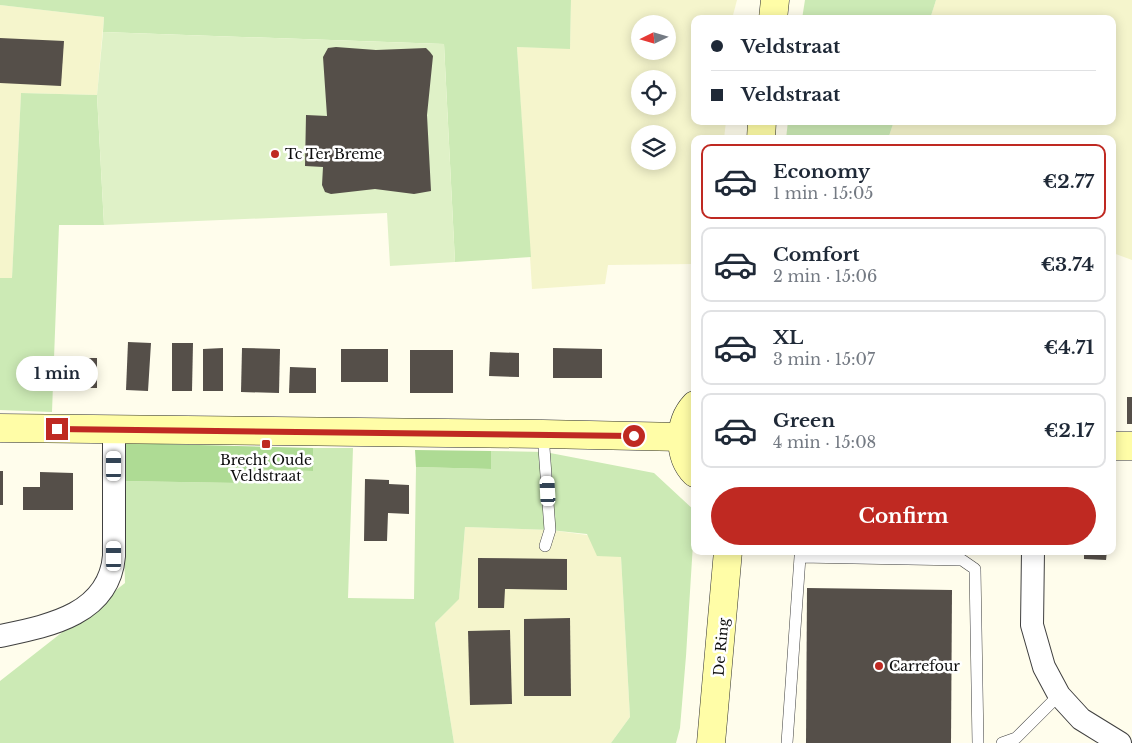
<!DOCTYPE html>
<meta charset="utf-8">
<style>
body{margin:0;font-family:"Libre Baskerville",serif;background:#f2f2f3;color:#1f2937;height:100vh;display:flex;flex-direction:column;font-size:19px;white-space:nowrap}
*{box-sizing:border-box;margin:0}
p{font-size:16px;color:#747a83}
.icon{flex:none;width:28px;height:28px;fill:none;stroke:currentColor;stroke-width:2;stroke-linecap:round;stroke-linejoin:round}
.map{position:relative;flex:1;overflow:hidden}
.panel{position:absolute;left:691px;top:135px;width:425px;height:420px;display:flex;flex-direction:column;background:#fff;border-radius:10px;box-shadow:0 2px 12px #0003}
.panel>*{flex:none}
.hud{position:absolute;left:691px;top:15px;width:425px;height:110px;border-radius:10px;box-shadow:0 2px 12px #0003;display:grid;align-content:center;height:110px;padding:0 20px;background:#fff}
.needle{width:32px;rotate:265deg}
.controls{position:absolute;left:631px;top:15px;display:grid;gap:10px}
.controls a{display:grid;place-items:center;width:45px;height:45px;border-radius:50%;background:#fff;box-shadow:0 2px 12px #0003;font-size:25px}
.end{position:absolute;width:22px;height:22px;margin:-11px;border:6px solid #bf2922;background:#fff;box-shadow:0 0 0 2px #fff}
.from{border-radius:50%}
.bubble{position:absolute;height:35px;border-radius:18px;background:#fff;box-shadow:0 2px 12px #0003;font-size:16px;font-weight:700;line-height:35px;text-align:center}
.car{position:absolute;width:15px;height:30px;margin:-15px -8px;border-radius:6px;box-shadow:0 0 4px 1px #0007;background:linear-gradient(#fff 24%,#345 0 40%,#fff 0 76%,#345 0 86%,#fff 0)}
.hud b{display:flex;align-items:center;gap:18px;height:48px;font-size:19px}
.hud b+b{border-top:1px solid #e0e1e3}
.hud i{width:12px;height:12px;background:#1f2937}
ul{padding:9px 0 0;list-style:none}
li{display:flex;align-items:center;gap:15px;height:75px;margin:0 10px 8px;padding:0 10px;border:2px solid #e0e1e3;border-radius:10px}
li div{flex:1}
li b{display:block;font-size:19px}
li em{font-style:normal;font-weight:700}
li.on{border-color:#bf2922}
li>.icon{width:45px;height:45px;stroke-width:1.5}
.action{display:flex;gap:10px;margin-top:auto;padding:10px 20px}
.action a{flex:1;height:58px;border-radius:30px;background:#bf2922;color:#fff;font-size:20px;font-weight:700;line-height:58px;text-align:center}
.map>svg:first-child{display:block}
</style>
<div class="map">
<svg width="1132" height="743" viewBox="0 0 1132 743">
<rect width="100%" height="100%" fill="#fffdec"/>
<g fill="#f5f5cc" fill-rule="evenodd">
<path d="M571,0H737L732,19H695V121H726L724,139H695V264L608,265L605,284L532,289L517,47L570,48ZM640,24H668V51H640ZM640,79H668V106H640ZM640,134H668V161H640Z"/>
<path d="M936,0H1132V260L1113,253L1112,139H888L894,121H1112V19H930Z"/>
<path d="M0,5L104,17L97,95L21,93L12,279L0,278Z"/>
<path d="M465,527L550,530L587,535L621,557L630,717L611,743H454L435,623L459,598Z"/>
</g>
<g fill="#cceab5">
<path d="M0,0H571L570,49L517,47L531,257L455,262L444,44L103,32L104,17L0,5Z"/>
<path d="M805,0H936L930,19H802Z"/>
<path d="M21,93L97,95L104,225H59L52,412L0,410V278H12Z"/>
<path d="M788,121H894L888,139H786Z"/>
<path d="M313,448H353L348,598L414,599L416,467L491,469V451L545,452L654,473L695,511L686,656L680,728L676,743H611L630,717L621,557L597,556L587,534L550,530L465,527L459,599L435,623L454,743H0V681L125,583L122,481L238,483V469L313,471Z"/>
</g>
<g fill="#aedb94">
<path d="M123,443L313,448V471L238,469V483L122,481Z"/>
<path d="M415,450L491,451V469L416,467Z"/>
</g>
<path fill="#dff1c7" d="M103,32L444,44L455,262L390,266L387,213L104,225L97,95Z"/>
<g fill="#554f49">
<path d="M0,38L64,41L61,86L0,83Z"/>
<path d="M336,47L376,50L426,48L430,52L433,56L427,115L431,191L414,194L375,189L331,194L325,192L322,185L323,167L305,166L306,115L327,116L323,57L328,48Z"/>
<path d="M128,342L151,343L148,391L126,390Z"/>
<path d="M172,343H193L192,391H172Z"/>
<path d="M223,348V391H203V349Z"/>
<path d="M242,348L280,349L279,393L241,392Z"/>
<path d="M553,348L602,349V378H553Z"/>
<rect x="341" y="349" width="47" height="33"/>
<rect x="410" y="350" width="43" height="43"/>
<path d="M490,352L519,353V377L489,376Z"/>
<rect x="59" y="358" width="38" height="30"/>
<path d="M290,367L316,368V393H289Z"/>
<rect x="1127" y="397" width="5" height="27"/>
<rect x="0" y="471" width="3" height="34"/>
<path d="M40,472L73,473V510H23V487H40Z"/>
<path d="M365,479L389,480V484L409,485V514L388,513L387,541H364Z"/>
<path d="M1084,551H1107L1106,560L1084,559Z"/>
<path d="M478,558L567,559V590L505,589L504,608H478Z"/>
<path d="M807,588L952,590L951,743H806Z"/>
<path d="M570,618L571,696H524V619Z"/>
<path d="M510,630L512,704L470,705L468,631Z"/>
</g>
<g fill="none" stroke-linecap="round" stroke-linejoin="round">
<defs>
<g id="lane">
<path d="M543,434L550,530L545,546"/>
<path d="M787,743L800,557L962,560L975,569L978,743"/>
<path d="M1002,743L1016,738L1059,695"/>
</g>
<g id="street">
<path d="M1033,551L1032,625L1044,667L1059,695L1081,719L1120,743"/>
<path d="M0,636C48,626 109,615 114,556V430"/>
</g>
<g id="secondary">
<path d="M773,19L775,0"/>
<path d="M761,139L762,121"/>
<path d="M695,405C678,423 678,456 695,473"/>
<path d="M0,428L543,434L682,437"/>
<path d="M1112,446H1132"/>
<path d="M711,743L728,551"/>
</g>
</defs>
<use href="#lane" stroke="#404040" stroke-width="12"/>
<use href="#street" stroke="#404040" stroke-width="24"/>
<use href="#secondary" stroke="#2f2f2f" stroke-width="29"/>
<use href="#lane" stroke="#fff" stroke-width="11"/>
<use href="#street" stroke="#fff" stroke-width="22"/>
<use href="#secondary" stroke="#fffda7" stroke-width="28"/>
</g>
<g fill="none" stroke-linecap="round" stroke-linejoin="round">
<path stroke="#bf2922" stroke-width="6" d="M57,429L634,436"/>
</g>
<g fill="#bf2922" stroke="#fff" stroke-width="2">
<circle cx="275" cy="154" r="5"/>
<rect x="261" y="439" width="10" height="10" rx="2.5"/>
<circle cx="879" cy="666" r="5"/>
</g>
<g text-anchor="middle" dominant-baseline="central" stroke-width="5" stroke-linejoin="round" paint-order="stroke">
<g font-size="14" fill="#0d0d0d" stroke="#fff" text-anchor="start">
<text x="285" y="154">Tc Ter Breme</text>
<text x="266" y="460" text-anchor="middle">Brecht Oude<tspan x="266" dy="16">Veldstraat</tspan></text>
<text x="889" y="666">Carrefour</text>
</g>
<g font-size="14" fill="#0d0d0d" stroke="#fff">
<text transform="translate(721 647) rotate(-85)">De Ring</text>
</g>
</g>
</svg>
<div class="controls">
<a><svg class="needle" viewBox="-14 -14 28 28"><path d="M0-13l5 13h-10z" fill="#e53935"/><path d="M0 13l5-13h-10z" fill="#747a83"/></svg></a>
<a><svg class="icon" aria-label="locate" viewBox="0 0 24 24"><circle cx="12" cy="12" r="6"/><path d="M12 2v4M12 18v4M2 12h4M18 12h4"/></svg></a>
<a><svg class="icon" aria-label="layers" viewBox="0 0 24 24"><path d="M12 4l9 5-9 5-9-5zM3 14l9 5 9-5"/></svg></a>
</div>
<i class="end from" style="left:634px;top:436px"></i>
<i class="end" style="left:57px;top:429px"></i>
<div class="bubble" style="left:16px;top:356px;width:82px">1 min</div>
<i class="car" style="left:114px;top:466px;rotate:0deg"></i>
<i class="car" style="left:548px;top:491px;rotate:357deg"></i>
<i class="car" style="left:114px;top:556px;rotate:0deg"></i>
<div class="hud">
<b><i class="from"></i>Veldstraat</b>
<b><i></i>Veldstraat</b>
</div>
<section class="panel">
<ul>
<li class="on"><svg class="icon" aria-label="car" viewBox="0 0 24 24"><path d="M5 17H2v-5l4-1 3-4h7l3 4 3 1v5h-3M9 17h6M6 11h13"/><circle cx="7" cy="17" r="2"/><circle cx="17" cy="17" r="2"/></svg><div><b>Economy</b><p>1 min · 15:05</p></div><em>€2.77</em></li>
<li><svg class="icon" aria-label="car" viewBox="0 0 24 24"><path d="M5 17H2v-5l4-1 3-4h7l3 4 3 1v5h-3M9 17h6M6 11h13"/><circle cx="7" cy="17" r="2"/><circle cx="17" cy="17" r="2"/></svg><div><b>Comfort</b><p>2 min · 15:06</p></div><em>€3.74</em></li>
<li><svg class="icon" aria-label="car" viewBox="0 0 24 24"><path d="M5 17H2v-5l4-1 3-4h7l3 4 3 1v5h-3M9 17h6M6 11h13"/><circle cx="7" cy="17" r="2"/><circle cx="17" cy="17" r="2"/></svg><div><b>XL</b><p>3 min · 15:07</p></div><em>€4.71</em></li>
<li><svg class="icon" aria-label="car" viewBox="0 0 24 24"><path d="M5 17H2v-5l4-1 3-4h7l3 4 3 1v5h-3M9 17h6M6 11h13"/><circle cx="7" cy="17" r="2"/><circle cx="17" cy="17" r="2"/></svg><div><b>Green</b><p>4 min · 15:08</p></div><em>€2.17</em></li>
</ul>
<div class="action"><a>Confirm</a></div>
</section>
</div>
